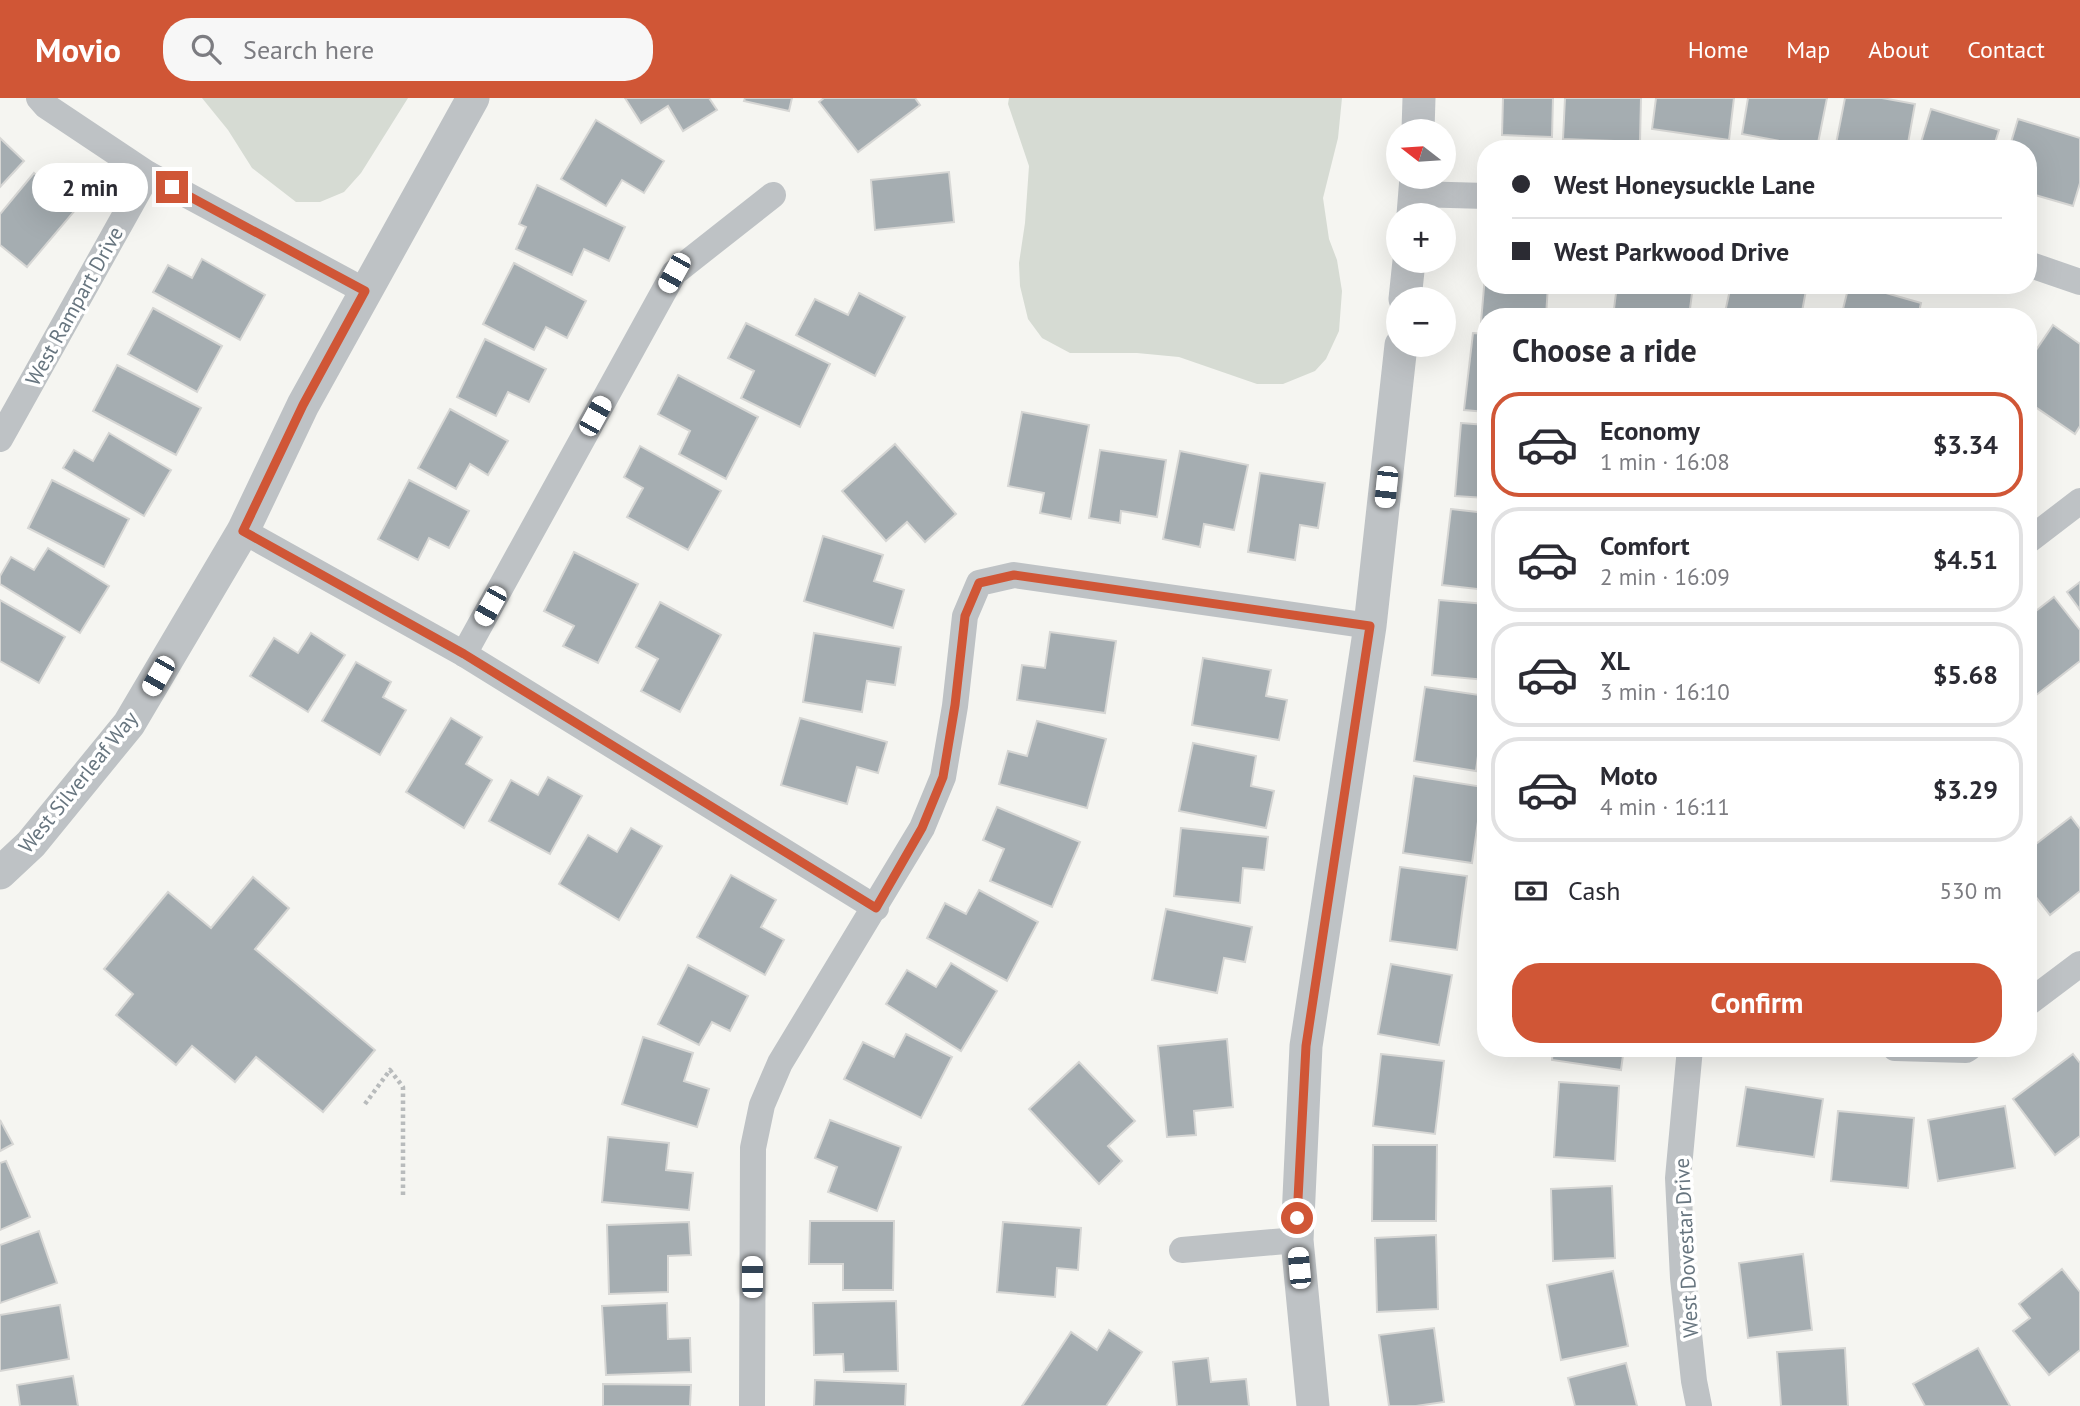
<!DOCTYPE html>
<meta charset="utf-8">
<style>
body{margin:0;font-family:"PT Sans",sans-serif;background:#f7f7f7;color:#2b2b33;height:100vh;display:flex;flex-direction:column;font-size:26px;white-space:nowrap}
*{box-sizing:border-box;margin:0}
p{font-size:23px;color:#7c7c81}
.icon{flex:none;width:38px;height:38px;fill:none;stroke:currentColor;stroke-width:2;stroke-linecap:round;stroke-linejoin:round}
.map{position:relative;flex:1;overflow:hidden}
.side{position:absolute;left:1477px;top:210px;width:560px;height:749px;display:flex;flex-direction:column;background:#fff;border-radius:28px;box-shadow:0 7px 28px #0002}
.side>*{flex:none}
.guide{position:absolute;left:1477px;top:42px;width:560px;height:154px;border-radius:28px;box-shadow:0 7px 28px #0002;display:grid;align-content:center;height:154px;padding:0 35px;background:#fff}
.needle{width:46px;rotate:287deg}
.fabs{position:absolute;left:1386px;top:21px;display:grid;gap:14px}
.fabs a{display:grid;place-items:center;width:70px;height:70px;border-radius:50%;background:#fff;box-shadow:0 7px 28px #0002;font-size:35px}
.end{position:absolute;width:32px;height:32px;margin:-16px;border:9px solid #d05636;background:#fff;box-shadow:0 0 0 4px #fff}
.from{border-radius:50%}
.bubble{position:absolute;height:49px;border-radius:24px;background:#fff;box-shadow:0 7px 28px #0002;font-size:23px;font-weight:700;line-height:49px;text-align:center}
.car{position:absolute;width:21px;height:42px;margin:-21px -10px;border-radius:9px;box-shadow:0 0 5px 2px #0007;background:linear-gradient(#fff 24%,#345 0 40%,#fff 0 76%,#345 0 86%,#fff 0)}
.guide b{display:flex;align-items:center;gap:24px;height:66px;font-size:26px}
.guide b+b{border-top:2px solid #e1e1e2}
.guide i{width:18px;height:18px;background:#2b2b33}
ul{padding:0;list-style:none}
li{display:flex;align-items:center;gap:21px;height:105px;margin:0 14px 10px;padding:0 21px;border:4px solid #e1e1e2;border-radius:28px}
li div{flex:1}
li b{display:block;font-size:26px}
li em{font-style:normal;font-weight:700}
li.active{border-color:#d05636}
li>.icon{width:63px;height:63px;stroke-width:1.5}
h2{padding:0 35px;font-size:32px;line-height:84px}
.pay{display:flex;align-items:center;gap:18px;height:77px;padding:0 35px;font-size:26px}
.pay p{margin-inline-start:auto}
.action{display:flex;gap:14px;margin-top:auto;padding:14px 35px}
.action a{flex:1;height:80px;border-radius:28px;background:#d05636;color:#fff;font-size:28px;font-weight:700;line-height:80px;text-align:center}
header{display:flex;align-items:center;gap:42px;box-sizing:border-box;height:98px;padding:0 35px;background:#d05636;color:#fff}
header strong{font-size:33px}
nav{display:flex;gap:38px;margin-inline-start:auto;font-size:24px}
.search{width:490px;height:63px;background:#f7f7f7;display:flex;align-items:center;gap:18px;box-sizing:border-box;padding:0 24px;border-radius:28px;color:#7c7c81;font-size:26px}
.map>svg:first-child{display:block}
</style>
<header>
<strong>Movio</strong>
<div class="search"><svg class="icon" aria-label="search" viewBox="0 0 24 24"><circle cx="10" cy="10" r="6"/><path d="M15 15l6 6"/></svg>Search here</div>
<nav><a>Home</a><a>Map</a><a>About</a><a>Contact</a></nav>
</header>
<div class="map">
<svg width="2080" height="1308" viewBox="0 0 2080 1308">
<rect width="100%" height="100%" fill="#f5f5f1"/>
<g fill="#d6dbd3">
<path d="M202,0H408L361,75L344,94L320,104H296L252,70L228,32Z"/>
<path d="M1009,0H1342L1338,40L1323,100L1329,141L1337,162L1342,193L1339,233L1326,261L1315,273L1283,286H1257L1179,259L1137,255H1070L1042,240L1028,221L1020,188L1019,165L1025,125L1029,68L1008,6Z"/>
</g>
<g fill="#a5adb1" stroke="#d6d6d4" stroke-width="2">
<path d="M625,0H709L717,12L683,33L668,8L641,25Z"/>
<path d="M745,0H792L789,13L744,3Z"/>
<path d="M824,0H915L920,7L858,54L819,4Z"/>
<path d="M1503,0H1553L1552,39L1502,37Z"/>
<path d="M1565,0H1641L1640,44L1563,41Z"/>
<path d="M1656,0H1734L1729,42L1652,31Z"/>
<path d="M1748,0H1827L1817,50L1742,36Z"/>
<path d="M1845,0H1882L1915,6L1907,51H1835Z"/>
<path d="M1931,11L1999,32L1993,51H1919Z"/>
<path d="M2018,21L2080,40V85L2073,108L2028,95V51H2009Z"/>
<path d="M596,22L664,63L644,95L622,82L606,108L561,81Z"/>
<path d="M0,40L24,63L0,89Z"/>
<path d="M949,74L954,124L875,132L871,82Z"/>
<path d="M34,75L77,110L27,169L0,147V116Z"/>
<path d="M537,87L625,129L609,163L584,151L572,177L516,151L526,129L519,126Z"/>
<path d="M202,161L265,197L240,242L153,194L168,167L192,180Z"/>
<path d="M514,165L586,203L567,240L546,229L534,252L483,226Z"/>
<path d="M1486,166V187H1548L1546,219H1486V225L1481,224Z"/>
<path d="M1617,187H1693L1689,219H1613Z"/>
<path d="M1731,187H1807L1801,219H1724Z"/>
<path d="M1849,187H1858L1921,205L1918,219H1841Z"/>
<path d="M859,195L905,219L875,278L796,237L815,201L848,217Z"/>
<path d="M153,210L222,248L197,294L128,256Z"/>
<path d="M746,225L830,266L800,329L741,300L754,273L728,260Z"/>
<path d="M2053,227L2080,246V328L2075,336L2028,304V264Z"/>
<path d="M1473,235L1486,236V314L1464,312Z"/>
<path d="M485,241L546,271L529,304L508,294L496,318L457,299Z"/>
<path d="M117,267L201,310L176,357L93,313Z"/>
<path d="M678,277L758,319L726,381L679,356L690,333L658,316Z"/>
<path d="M450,311L508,343L488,377L470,366L456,391L418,370Z"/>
<path d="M1022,314L1089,327L1071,421L1040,415L1044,395L1008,388Z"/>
<path d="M1461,325L1486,327V400L1455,398Z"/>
<path d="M109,335L171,372L144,418L63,370L74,352L93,363Z"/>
<path d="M895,346L956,416L925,444L907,424L886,443L842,393Z"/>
<path d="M640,348L721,393L688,452L627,419L643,390L624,379Z"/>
<path d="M1100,352L1166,362L1157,419L1121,413L1120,425L1089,420Z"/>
<path d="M1180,353L1248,367L1234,432L1204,426L1200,449L1163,441Z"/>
<path d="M1260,375L1325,385L1318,430L1300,427L1295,462L1248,454Z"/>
<path d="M52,382L129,421L104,469L28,430Z"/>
<path d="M409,382L469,413L449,450L429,440L418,462L378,441Z"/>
<path d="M1451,411L1486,415V492L1442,487Z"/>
<path d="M823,438L883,457L874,483L904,492L893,530L804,503Z"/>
<path d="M48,450L109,488L80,535L0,486V478L11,459L34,472Z"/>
<path d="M574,454L638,486L598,565L563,548L574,528L544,513Z"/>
<path d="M2080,484V512L2067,494Z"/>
<path d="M2054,499L2080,532V563L2035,598L2028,590V519Z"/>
<path d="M0,502L65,539L39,585L0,563Z"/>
<path d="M1439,502L1486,506V582L1432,577Z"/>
<path d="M660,504L721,537L680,614L641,593L658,561L636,549Z"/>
<path d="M1050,534L1116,543L1105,615L1017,602L1022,567L1045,570Z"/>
<path d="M311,535L345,557L308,614L250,578L274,540L298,555Z"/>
<path d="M814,535L901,549L895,587L867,583L862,614L803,604Z"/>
<path d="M1203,560L1271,572L1266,598L1287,602L1279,642L1192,627Z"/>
<path d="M356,564L391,584L383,599L406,612L380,657L322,623Z"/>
<path d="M1425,589L1486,598L1476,673L1414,663Z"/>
<path d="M451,620L482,639L466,666L492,682L464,730L406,694Z"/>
<path d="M800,620L887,644L878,675L857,669L847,706L781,687Z"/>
<path d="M1037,623L1106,641L1087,710L999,686L1008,653L1027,658Z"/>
<path d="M1193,645L1256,658L1251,688L1274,693L1266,730L1179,713Z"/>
<path d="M1414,678L1483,689L1472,765L1403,755Z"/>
<path d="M548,679L582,698L550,756L489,723L511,682L538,697Z"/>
<path d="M997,709L1080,744L1052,809L990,783L1004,751L983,742Z"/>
<path d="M2071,719L2080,731V793L2050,817L2028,789V752Z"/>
<path d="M631,730L662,748L619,822L559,786L588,737L617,754Z"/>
<path d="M1181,730L1268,739L1264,772L1243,770L1240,805L1174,798Z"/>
<path d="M1400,769L1467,778L1457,852L1390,843Z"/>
<path d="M731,777L776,802L761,829L784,842L765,877L697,839Z"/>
<path d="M253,779L289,810L255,851L375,952L323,1014L256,959L235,984L192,948L176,967L116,917L133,896L104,871L168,794L211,830Z"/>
<path d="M979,792L1038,824L1007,883L927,840L945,805L966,816Z"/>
<path d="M1166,811L1252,829L1245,864L1224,860L1217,895L1152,882Z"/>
<path d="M951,865L997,893L961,953L886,906L907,872L936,889Z"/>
<path d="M1391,866L1452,877L1439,947L1378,936Z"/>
<path d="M688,867L748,898L730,933L712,924L699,947L658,926Z"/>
<path d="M906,936L952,959L921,1020L844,981L863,944L894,959Z"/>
<path d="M643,939L693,955L684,983L709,991L697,1029L622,1006Z"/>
<path d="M1227,941L1233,1009L1194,1013L1196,1037L1167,1039L1158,948Z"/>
<path d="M1553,950H1624L1621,972L1552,962Z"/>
<path d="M1381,956L1444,963L1435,1036L1373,1028Z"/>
<path d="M2073,956L2080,965V1038L2055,1057L2013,1001Z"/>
<path d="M1079,964L1135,1023L1108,1048L1122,1063L1099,1086L1029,1011Z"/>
<path d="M1559,984L1619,988L1615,1063L1554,1059Z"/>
<path d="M1746,989L1823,1001L1814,1059L1737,1048Z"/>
<path d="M2005,1008L2015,1070L1938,1083L1928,1022Z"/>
<path d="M1838,1013L1914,1020L1908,1090L1831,1083Z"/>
<path d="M0,1022L13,1046L0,1053Z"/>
<path d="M830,1022L901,1049L877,1113L828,1094L837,1069L815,1060Z"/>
<path d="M608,1039L669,1045L666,1072L693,1075L689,1112L602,1104Z"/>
<path d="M1373,1047H1437L1436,1123H1372Z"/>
<path d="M6,1063L30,1119L0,1132V1065Z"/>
<path d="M1612,1088L1615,1160L1553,1163L1551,1091Z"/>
<path d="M810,1123H894L893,1192H843V1166H809Z"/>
<path d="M689,1124L691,1157L668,1158V1194L609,1196L607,1127Z"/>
<path d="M1003,1124L1081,1130L1078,1172L1057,1170L1055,1199L997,1194Z"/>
<path d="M39,1133L57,1185L0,1205V1147Z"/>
<path d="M1436,1137L1438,1211L1377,1214L1375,1140Z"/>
<path d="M1803,1156L1812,1232L1748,1240L1739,1165Z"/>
<path d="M2062,1171L2080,1194V1252L2049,1277L2013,1233L2030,1220L2019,1206Z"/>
<path d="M1613,1173L1628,1248L1561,1262L1547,1187Z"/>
<path d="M896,1203L898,1273L844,1274L843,1256L814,1257L813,1205Z"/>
<path d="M667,1205L668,1241L690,1240L691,1274L606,1277L602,1208Z"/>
<path d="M60,1207L69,1261L0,1273V1217Z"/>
<path d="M1434,1230L1444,1304L1416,1308H1389L1379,1237Z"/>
<path d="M1109,1232L1142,1254L1106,1308H1022L1071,1234L1097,1252Z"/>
<path d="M1845,1250L1848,1308H1781L1777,1254Z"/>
<path d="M1978,1250L2010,1308H1925L1913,1286Z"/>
<path d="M1208,1260L1211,1284L1246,1281L1249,1308H1177L1173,1264Z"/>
<path d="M1626,1265L1637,1308H1575L1568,1280Z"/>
<path d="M73,1278L78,1308H20L17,1287Z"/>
<path d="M815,1282L906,1286L905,1308H814Z"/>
<path d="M603,1286L691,1287L690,1308H603Z"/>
</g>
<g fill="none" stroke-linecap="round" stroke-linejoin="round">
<path stroke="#b8bbbc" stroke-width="4.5" stroke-dasharray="3.5 3.5" stroke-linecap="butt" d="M365,1006L390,972L403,989V1100"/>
<g stroke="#bec2c5" stroke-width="26">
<path d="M39,0L46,8L148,76L365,193"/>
<path d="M1415,96L1486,98"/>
<path d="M2028,166L2080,184"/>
<path d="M0,341L148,76"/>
<path d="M243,433L464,556L876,810"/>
<path d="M2028,443L2080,403"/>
<path d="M464,556L674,175L773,97"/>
<path d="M2028,905L2080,866"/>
<path d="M1690,950L1678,1080L1683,1180L1694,1283L1699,1308"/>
<path d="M1895,950L1966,952L1969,950"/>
<path d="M1182,1152L1297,1142"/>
<path d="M752,1308L753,1050L762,1007L780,965L922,730L943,679L955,608L965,518L979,485L1014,477L1370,528"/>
</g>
<g stroke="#bec2c5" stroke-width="33">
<path d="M1418,33L1419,0"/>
<path d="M1413,117L1416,79"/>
<path d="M1405,201L1409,163"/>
<path d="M0,775L31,746L129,626L243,433L303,307L473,0"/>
<path d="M1313,1308L1297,1142L1306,948L1370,528L1401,247"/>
</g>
</g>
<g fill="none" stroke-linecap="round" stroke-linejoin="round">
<path stroke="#d05636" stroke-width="9" d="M172,89L365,193L303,307L243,433L464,556L876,810L922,730L943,679L955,607L965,518L979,485L1014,477L1370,528L1306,948L1297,1120"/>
</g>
<g text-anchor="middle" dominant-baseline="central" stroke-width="7" stroke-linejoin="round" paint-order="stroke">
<g font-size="21" fill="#67757f" stroke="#fff">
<text transform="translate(74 208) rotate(-61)">West Rampart Drive</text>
<text transform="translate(78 684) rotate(-51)">West Silverleaf Way</text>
<text transform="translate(1686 1150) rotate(-93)">West Dovestar Drive</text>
</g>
</g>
</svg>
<div class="fabs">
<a><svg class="needle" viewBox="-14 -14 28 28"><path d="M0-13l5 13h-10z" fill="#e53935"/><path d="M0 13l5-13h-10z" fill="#7c7c81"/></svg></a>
<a>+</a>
<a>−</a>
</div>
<i class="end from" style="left:1297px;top:1120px"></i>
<i class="end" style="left:172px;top:89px"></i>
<div class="bubble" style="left:32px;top:65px;width:116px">2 min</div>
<i class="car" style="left:674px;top:175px;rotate:209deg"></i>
<i class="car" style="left:595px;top:318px;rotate:29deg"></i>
<i class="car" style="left:1386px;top:389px;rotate:186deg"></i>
<i class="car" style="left:490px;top:508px;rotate:209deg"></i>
<i class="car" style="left:158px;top:578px;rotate:210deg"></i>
<i class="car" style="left:1299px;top:1170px;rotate:355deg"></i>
<i class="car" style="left:752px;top:1179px;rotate:0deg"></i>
<div class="guide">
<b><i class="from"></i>West Honeysuckle Lane</b>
<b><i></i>West Parkwood Drive</b>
</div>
<section class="side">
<h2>Choose a ride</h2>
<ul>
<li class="active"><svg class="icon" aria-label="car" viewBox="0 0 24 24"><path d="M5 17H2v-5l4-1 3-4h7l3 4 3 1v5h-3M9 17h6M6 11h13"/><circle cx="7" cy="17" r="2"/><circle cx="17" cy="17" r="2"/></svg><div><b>Economy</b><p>1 min · 16:08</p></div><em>$3.34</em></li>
<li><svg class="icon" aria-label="car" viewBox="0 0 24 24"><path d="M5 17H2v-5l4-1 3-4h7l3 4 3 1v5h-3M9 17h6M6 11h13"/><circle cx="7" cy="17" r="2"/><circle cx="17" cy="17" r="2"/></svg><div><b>Comfort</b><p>2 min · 16:09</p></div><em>$4.51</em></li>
<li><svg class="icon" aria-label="car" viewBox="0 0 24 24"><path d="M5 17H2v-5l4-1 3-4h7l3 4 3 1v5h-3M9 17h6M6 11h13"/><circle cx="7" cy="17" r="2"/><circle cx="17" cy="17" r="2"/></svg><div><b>XL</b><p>3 min · 16:10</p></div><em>$5.68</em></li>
<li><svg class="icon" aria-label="car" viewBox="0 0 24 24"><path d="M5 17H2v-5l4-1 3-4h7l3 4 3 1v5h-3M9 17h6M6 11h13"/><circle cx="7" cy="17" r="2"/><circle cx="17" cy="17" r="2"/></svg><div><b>Moto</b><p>4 min · 16:11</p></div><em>$3.29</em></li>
</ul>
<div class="pay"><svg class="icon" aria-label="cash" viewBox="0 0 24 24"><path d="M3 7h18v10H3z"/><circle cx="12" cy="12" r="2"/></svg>Cash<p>530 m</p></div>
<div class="action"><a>Confirm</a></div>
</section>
</div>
